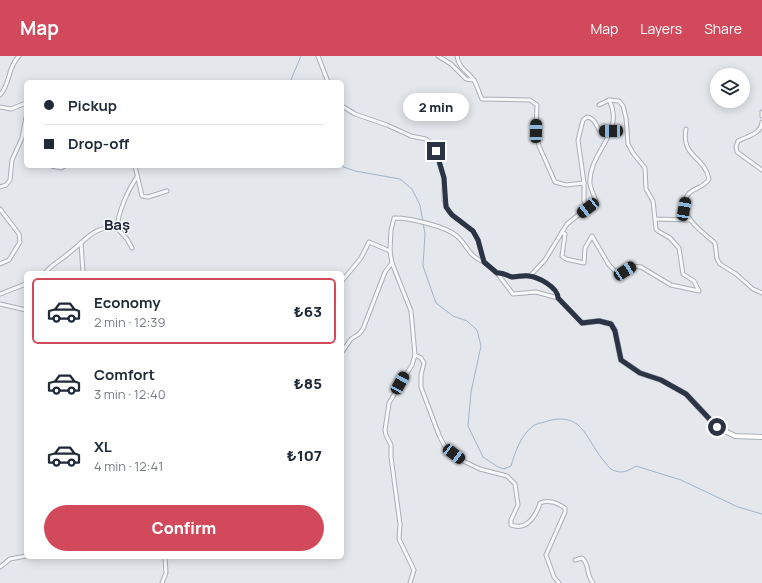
<!DOCTYPE html>
<meta charset="utf-8">
<style>
body{margin:0;font-family:Manrope,sans-serif;background:#f6f6f7;color:#1f2937;height:100vh;display:flex;flex-direction:column;font-size:15px;white-space:nowrap}
*{box-sizing:border-box;margin:0}
p{font-size:13px;color:#747a83}
.icon{flex:none;width:22px;height:22px;fill:none;stroke:currentColor;stroke-width:2;stroke-linecap:round;stroke-linejoin:round}
.map{position:relative;flex:1;overflow:hidden}
.details{position:absolute;left:24px;top:215px;width:320px;height:288px;display:flex;flex-direction:column;background:#fff;border-radius:6px;box-shadow:0 2px 10px #0003}
.details>*{flex:none}
.guide{position:absolute;left:24px;top:24px;width:320px;height:88px;border-radius:6px;box-shadow:0 2px 10px #0003;display:grid;align-content:center;height:88px;padding:0 20px;background:#fff}
.buttons{position:absolute;left:710px;top:12px;display:grid;gap:8px}
.buttons a{display:grid;place-items:center;width:40px;height:40px;border-radius:50%;background:#fff;box-shadow:0 2px 10px #0003;font-size:20px}
.end{position:absolute;width:18px;height:18px;margin:-9px;border:5px solid #2b3445;background:#fff;box-shadow:0 0 0 2px #fff}
.from{border-radius:50%}
.bubble{position:absolute;height:28px;border-radius:14px;background:#fff;box-shadow:0 2px 10px #0003;font-size:13px;font-weight:800;line-height:28px;text-align:center}
.car{position:absolute;width:12px;height:24px;margin:-12px -6px;border-radius:5px;box-shadow:0 0 3px 1px #0007;background:linear-gradient(#222 24%,#8ab4d8 0 40%,#222 0 76%,#8ab4d8 0 86%,#222 0)}
.guide b{display:flex;align-items:center;gap:14px;height:38px;font-size:15px}
.guide b+b{border-top:1px solid #e0e1e3}
.guide i{width:10px;height:10px;background:#1f2937}
ul{padding:7px 0 0;list-style:none}
li{display:flex;align-items:center;gap:12px;height:66px;margin:0 8px 6px;padding:0 12px;border:2px solid transparent;border-radius:6px}
li div{flex:1}
li b{display:block;font-size:15px}
li em{font-style:normal;font-weight:800}
li.on{border-color:#d1495b}
li>.icon{width:36px;height:36px;stroke-width:1.5}
.button{display:flex;gap:8px;margin-top:auto;padding:8px 20px}
.button a{flex:1;height:46px;border-radius:24px;background:#d1495b;color:#fff;font-size:16px;font-weight:800;line-height:46px;text-align:center}
header{display:flex;align-items:center;gap:24px;box-sizing:border-box;height:56px;padding:0 20px;background:#d1495b;color:#fff}
header strong{font-size:19px}
nav{display:flex;gap:22px;margin-inline-start:auto;font-size:14px}
.map>svg:first-child{display:block}
</style>
<header>
<strong>Map</strong>
<nav><a>Map</a><a>Layers</a><a>Share</a></nav>
</header>
<div class="map">
<svg width="762" height="527" viewBox="0 0 762 527">
<rect width="100%" height="100%" fill="#e4e7ec"/>
<g fill="none" stroke-linecap="round" stroke-linejoin="round">
<g stroke="#9fb4cc" stroke-width="1">
<path d="M290,26L301,0"/>
<path d="M341,110L355,115L400,123L412,133L420,149L425,178L423,210L436,247L453,260L467,265L477,274L481,290L471,336L468,370L483,401L498,411L504,413L511,410C515,396 521,379 533,370C535,368 541,367 544,366C582,354 584,380 603,404C606,407 608,411 611,413C621,419 628,415 636,410L681,424L738,451L762,458"/>
</g>
<defs>
<g id="street">
<path d="M318,0L328,26"/>
<path d="M438,0L451,8L466,23L474,24"/>
<path d="M457,0C459,14 470,16 475,26C478,32 479,37 482,43L530,44L537,49L536,75L539,90L555,126L566,129L584,127"/>
<path d="M0,39C11,27 7,12 19,0"/>
<path d="M599,49L609,44L619,45L623,50L626,62L628,88L633,97L645,112L646,133L653,145L655,163L690,164"/>
<path d="M342,50L355,58L387,69L411,80L426,83L433,88L436,95L444,122V144L449,156L473,175L478,184L484,206L497,217L513,238L536,236L558,242L582,267"/>
<path d="M0,51L11,53L26,47"/>
<path d="M762,56V60"/>
<path d="M762,66C761,78 748,80 738,85L736,91L737,96L762,114"/>
<path d="M686,73C681,102 704,99 709,123C705,130 698,131 692,135C687,138 686,141 685,145C682,163 703,176 715,187L717,203L720,208L736,218L753,233L762,237"/>
<path d="M52,110L61,112L65,110"/>
<path d="M135,110L142,140L148,141L167,135"/>
<path d="M0,131L6,129L10,124L12,104L22,82L26,61"/>
<path d="M588,152L584,145V127L578,84L583,64L587,61C594,62 596,68 599,74L611,75"/>
<path d="M0,153L19,178L20,186L9,204L0,208"/>
<path d="M562,176L565,178L562,200L566,203L584,207L585,192L592,180L609,209L615,215L620,216L632,210L641,211L671,229L699,235L694,225L683,218L679,192L670,182L658,175L656,173L655,163"/>
<path d="M81,187L83,217"/>
<path d="M132,192L127,183L117,172C118,156 128,134 137,121"/>
<path d="M45,217C51,209 61,204 69,197C87,184 92,170 117,172"/>
<path d="M497,217C504,216 507,220 512,221C518,221 523,219 529,220C538,221 558,231 558,242"/>
<path d="M530,220L545,204L567,168L596,145C594,140 591,133 590,128C588,96 626,77 609,44"/>
<path d="M342,225L361,202L369,186L390,195"/>
<path d="M0,238L26,228"/>
<path d="M0,248L26,254"/>
<path d="M342,296L351,283L359,278L363,273L385,216L392,207"/>
<path d="M415,299L421,302L424,307L421,319V331L439,379L444,389L461,404L480,413L507,420L515,428L518,449L511,464V469C527,475 536,460 540,447C549,443 557,447 565,452V456L546,499L554,521L559,527"/>
<path d="M575,504L582,502C590,508 585,517 593,527"/>
<path d="M0,511L10,503L26,500"/>
<path d="M162,527L166,517L165,501"/>
<path d="M410,527L414,514L399,483L400,468L391,401V389L386,379L385,374L389,347L412,309L415,299L411,255L392,207L390,195L391,174L394,162C410,162 445,170 457,180C468,190 468,200 484,206"/>
</g>
<path id="secondary" d="M582,267L599,265L611,268L615,275L621,304L640,317L661,324L686,338L717,371L735,380L762,381"/>
</defs>
<use href="#street" stroke="#a9aeb7" stroke-width="5"/>
<use href="#secondary" stroke="#a9aeb7" stroke-width="6"/>
<use href="#street" stroke="#f7f8fa" stroke-width="3"/>
<use href="#secondary" stroke="#fff" stroke-width="4"/>
</g>
<g fill="none" stroke-linecap="round" stroke-linejoin="round">
<path stroke="#2b3445" stroke-width="5" d="M436,95L444,122L446,151L452,159L473,175L478,184L484,206L497,217C503,216 507,220 512,221C518,221 523,219 529,220C538,221 558,231 558,242L582,267L599,265L611,268L615,275L621,304L640,317L661,324L686,338L717,371"/>
</g>
<g text-anchor="middle" dominant-baseline="central" stroke-width="3" stroke-linejoin="round" paint-order="stroke">
<g font-size="15" font-weight="bold" fill="#1d2536" stroke="#f4f6f9">
<text x="117" y="168">Baş</text>
</g>
</g>
</svg>
<div class="buttons">
<a><svg class="icon" aria-label="layers" viewBox="0 0 24 24"><path d="M12 4l9 5-9 5-9-5zM3 14l9 5 9-5"/></svg></a>
</div>
<i class="end from" style="left:717px;top:371px"></i>
<i class="end" style="left:436px;top:95px"></i>
<div class="bubble" style="left:403px;top:37px;width:66px">2 min</div>
<i class="car" style="left:536px;top:75px;rotate:1deg"></i>
<i class="car" style="left:611px;top:75px;rotate:269deg"></i>
<i class="car" style="left:588px;top:152px;rotate:232deg"></i>
<i class="car" style="left:684px;top:153px;rotate:10deg"></i>
<i class="car" style="left:625px;top:215px;rotate:57deg"></i>
<i class="car" style="left:400px;top:327px;rotate:29deg"></i>
<i class="car" style="left:454px;top:398px;rotate:127deg"></i>
<div class="guide">
<b><i class="from"></i>Pickup</b>
<b><i></i>Drop-off</b>
</div>
<section class="details">
<ul>
<li class="on"><svg class="icon" aria-label="car" viewBox="0 0 24 24"><path d="M5 17H2v-5l4-1 3-4h7l3 4 3 1v5h-3M9 17h6M6 11h13"/><circle cx="7" cy="17" r="2"/><circle cx="17" cy="17" r="2"/></svg><div><b>Economy</b><p>2 min · 12:39</p></div><em>₺63</em></li>
<li><svg class="icon" aria-label="car" viewBox="0 0 24 24"><path d="M5 17H2v-5l4-1 3-4h7l3 4 3 1v5h-3M9 17h6M6 11h13"/><circle cx="7" cy="17" r="2"/><circle cx="17" cy="17" r="2"/></svg><div><b>Comfort</b><p>3 min · 12:40</p></div><em>₺85</em></li>
<li><svg class="icon" aria-label="car" viewBox="0 0 24 24"><path d="M5 17H2v-5l4-1 3-4h7l3 4 3 1v5h-3M9 17h6M6 11h13"/><circle cx="7" cy="17" r="2"/><circle cx="17" cy="17" r="2"/></svg><div><b>XL</b><p>4 min · 12:41</p></div><em>₺107</em></li>
</ul>
<div class="button"><a>Confirm</a></div>
</section>
</div>
